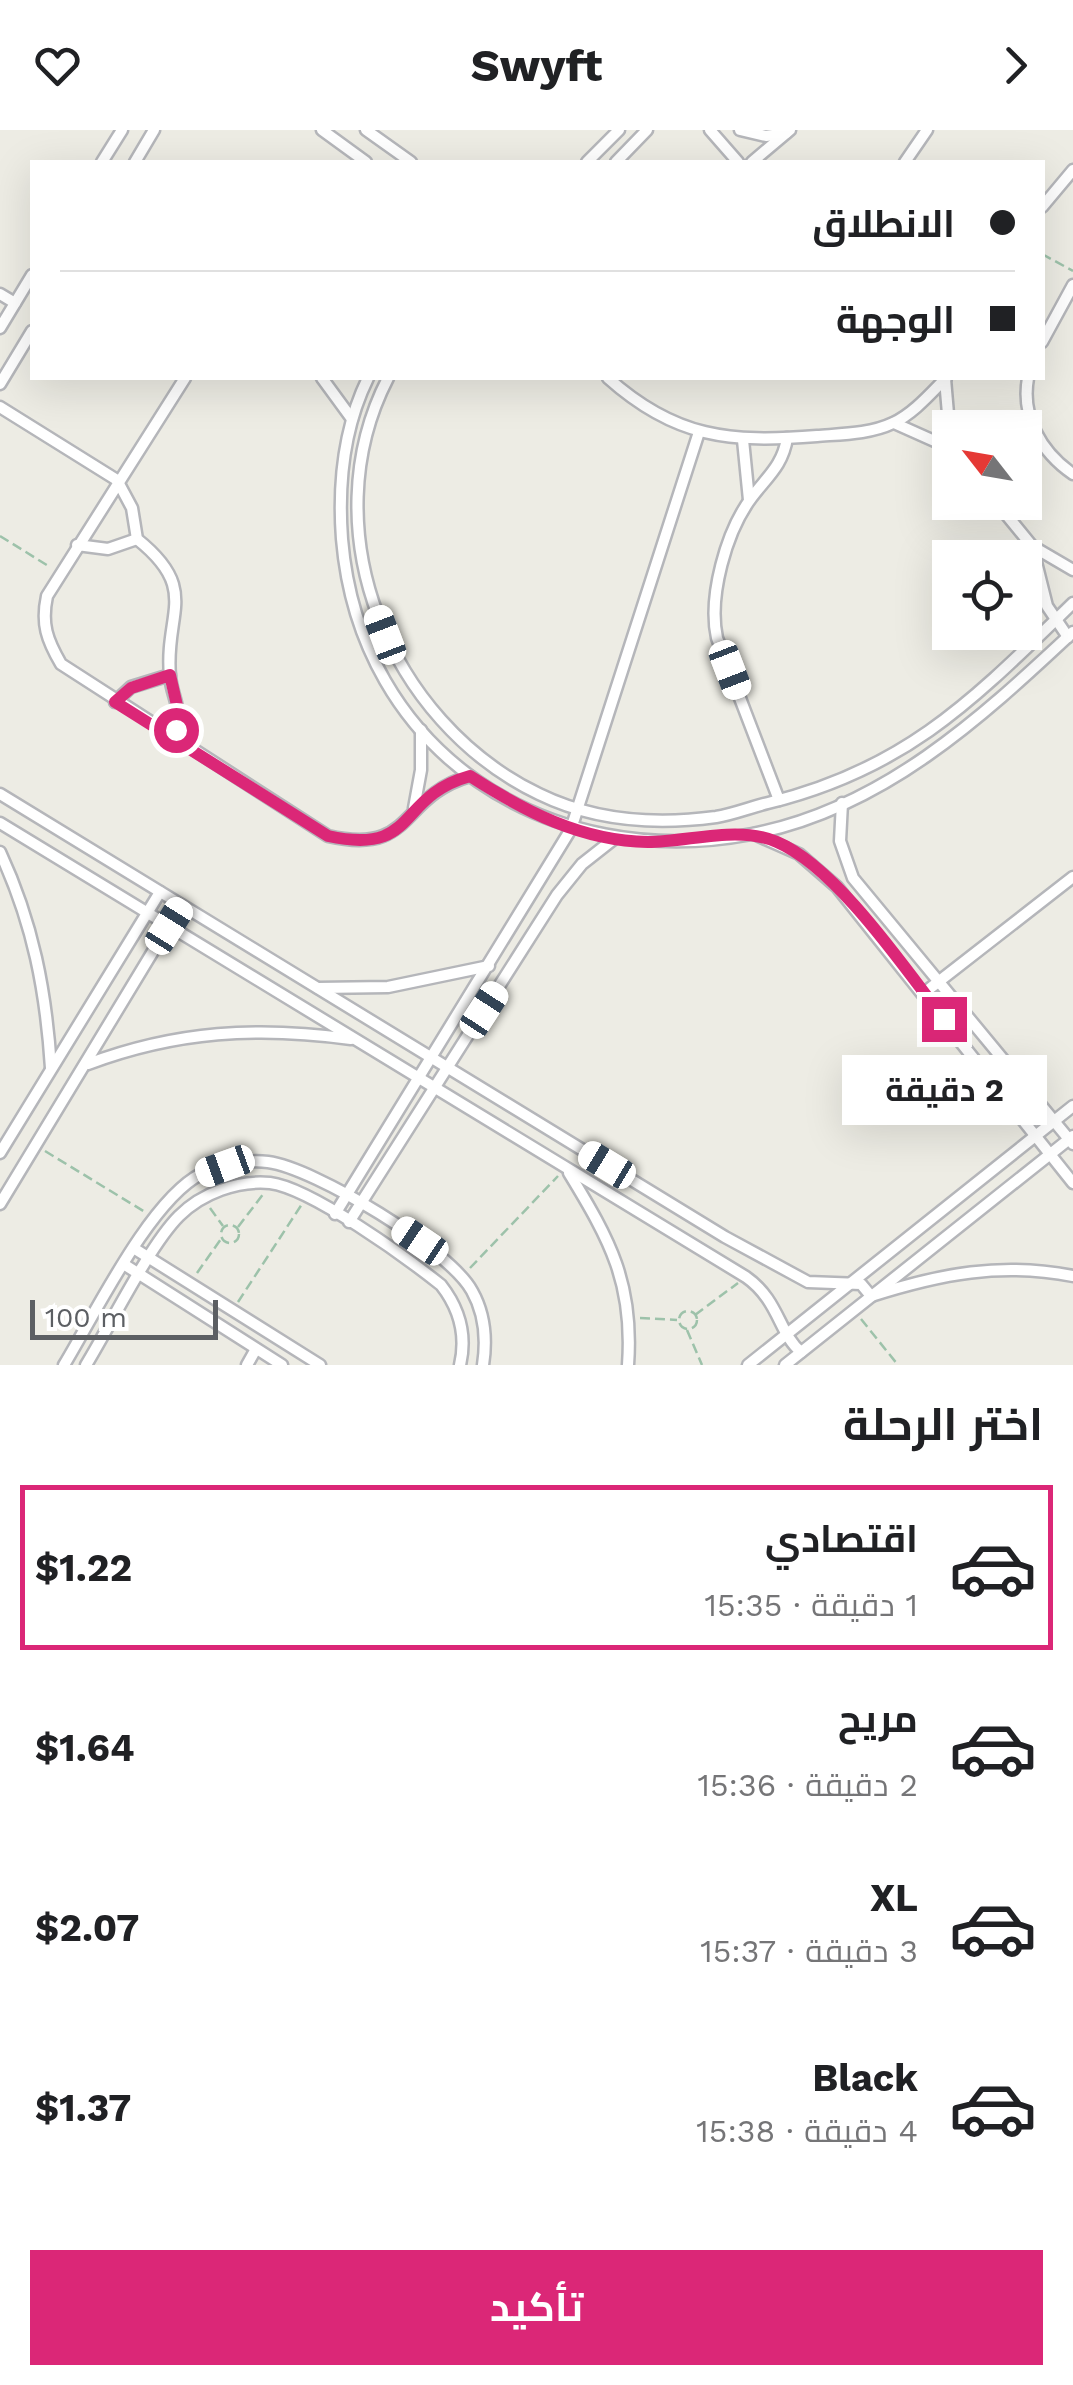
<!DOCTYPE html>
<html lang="ar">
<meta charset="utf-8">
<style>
body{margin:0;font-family:"Work Sans",Cairo,sans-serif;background:#f2f2f2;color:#202124;direction:rtl;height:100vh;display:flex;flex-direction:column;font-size:38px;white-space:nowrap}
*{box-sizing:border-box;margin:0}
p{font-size:32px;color:#757577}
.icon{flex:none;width:55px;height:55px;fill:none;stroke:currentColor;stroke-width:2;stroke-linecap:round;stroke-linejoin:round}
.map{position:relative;height:1235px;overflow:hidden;direction:ltr}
.drawer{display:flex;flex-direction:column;background:#fff;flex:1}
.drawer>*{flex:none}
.banner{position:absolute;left:30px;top:30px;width:1015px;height:220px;border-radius:0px;box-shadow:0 10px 40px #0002;direction:rtl;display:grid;align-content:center;height:220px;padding:0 30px;background:#fff}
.needle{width:65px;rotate:301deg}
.fabs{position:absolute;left:932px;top:280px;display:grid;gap:20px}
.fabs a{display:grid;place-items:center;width:110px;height:110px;border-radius:0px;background:#fff;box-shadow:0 10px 40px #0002;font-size:50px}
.scale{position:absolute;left:30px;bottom:25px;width:188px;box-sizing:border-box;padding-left:10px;border:5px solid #5c5f63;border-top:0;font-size:28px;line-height:35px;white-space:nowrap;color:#5c5f63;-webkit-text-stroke:8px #fff;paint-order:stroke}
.end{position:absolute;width:45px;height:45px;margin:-22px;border:12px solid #db2777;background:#fff;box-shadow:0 0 0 5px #fff}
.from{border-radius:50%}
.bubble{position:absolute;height:70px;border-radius:0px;background:#fff;box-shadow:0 10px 40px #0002;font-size:32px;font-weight:700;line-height:70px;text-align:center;direction:rtl}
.car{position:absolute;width:30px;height:60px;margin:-30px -15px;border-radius:12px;box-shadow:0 0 8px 2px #0007;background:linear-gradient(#fff 24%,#345 0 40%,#fff 0 76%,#345 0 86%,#fff 0)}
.banner b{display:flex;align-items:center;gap:35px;height:95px;font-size:38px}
.banner b+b{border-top:2px solid #e0e0e0}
.banner i{width:25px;height:25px;background:#202124}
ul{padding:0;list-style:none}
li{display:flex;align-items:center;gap:30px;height:165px;margin:0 20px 15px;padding:0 10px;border:5px solid transparent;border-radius:0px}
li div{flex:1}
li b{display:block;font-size:38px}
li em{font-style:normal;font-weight:700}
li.active{border-color:#db2777}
li>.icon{width:90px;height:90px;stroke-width:1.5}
h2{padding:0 30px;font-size:45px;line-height:120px}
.cta{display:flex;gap:20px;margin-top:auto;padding:20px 30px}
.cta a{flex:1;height:115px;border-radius:0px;background:#db2777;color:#fff;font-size:40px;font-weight:700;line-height:115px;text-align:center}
header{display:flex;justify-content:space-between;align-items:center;height:130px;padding:0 30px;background:#fff;font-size:45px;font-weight:700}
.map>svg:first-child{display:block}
</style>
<header><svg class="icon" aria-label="forward" viewBox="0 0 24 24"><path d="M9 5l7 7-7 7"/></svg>Swyft<svg class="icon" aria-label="heart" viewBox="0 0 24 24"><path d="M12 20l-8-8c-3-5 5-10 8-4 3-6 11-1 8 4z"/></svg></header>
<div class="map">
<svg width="1073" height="1235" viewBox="0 0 1073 1235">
<rect width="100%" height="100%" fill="#edece4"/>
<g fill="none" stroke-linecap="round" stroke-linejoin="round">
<defs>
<g id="minor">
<path d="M322,0L366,32"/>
<path d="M366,0L411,32"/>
<path d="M710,0L738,32"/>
<path d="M740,0L766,6L786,3"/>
<path d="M102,32L122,0"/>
<path d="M135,32L154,0"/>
<path d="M587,32L619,0"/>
<path d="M616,32L647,0"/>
<path d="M752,32L790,0"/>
<path d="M905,32L927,0"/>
<path d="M1042,77L1073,40"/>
<path d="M0,164L15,173"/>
<path d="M0,198L32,145"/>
<path d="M1042,212L1073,155"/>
<path d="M185,248L47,466C41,494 47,510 61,534L328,706C415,726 398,667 470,646"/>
<path d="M322,248L352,289"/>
<path d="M368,248C344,297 338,355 342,409C360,623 549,743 752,704C882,679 980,589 1073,502"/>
<path d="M388,248C310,399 389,592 539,664C594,691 656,695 716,687C734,684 751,677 768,673C907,639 974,569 1073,473"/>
<path d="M608,248C675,308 730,313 817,306C842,304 870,304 893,293C913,284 931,263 946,248"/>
<path d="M1028,248C1021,287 1041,322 1073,344"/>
<path d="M945,249L950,307"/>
<path d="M0,254L32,201"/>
<path d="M0,277L117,350L132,378L137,409C201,460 164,483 170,546C172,569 186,584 172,606"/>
<path d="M894,293L950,318"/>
<path d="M743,310L749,370"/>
<path d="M996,372L1032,416L1073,440"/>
<path d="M77,415L108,419L137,409"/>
<path d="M1032,416L1047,476L1068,507"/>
<path d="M115,572L131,557L170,545"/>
<path d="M0,664L725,1107L808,1152L861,1154L871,1166C940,1144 1001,1132 1073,1146"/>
<path d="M779,670L717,508C708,467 726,401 752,367C767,347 783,335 787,308"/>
<path d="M842,673L840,711L853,748L1073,1014"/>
<path d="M414,678L421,640V600"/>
<path d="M0,693L746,1147C779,1170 779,1204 801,1222"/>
<path d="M754,704L799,724L837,757L1073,1053"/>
<path d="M0,722C33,793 46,861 51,938"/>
<path d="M318,858L388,857L489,836"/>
<path d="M924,863L1073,747"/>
<path d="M88,934C176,901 258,896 351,909"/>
<path d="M0,1023L160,762"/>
<path d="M569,1043C610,1110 634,1154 628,1235"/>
<path d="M0,1074L181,775"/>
<path d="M335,1084L571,699L699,302"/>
<path d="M349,1092L557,765L582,734L615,708"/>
<path d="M135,1119L320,1235"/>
<path d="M125,1135L282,1235"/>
<path d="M64,1235C95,1184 150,1070 201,1044C220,1035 247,1029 268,1032C315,1038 450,1120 472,1161C485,1184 487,1209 483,1235"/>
<path d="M86,1235C110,1196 149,1116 179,1086C202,1063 238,1050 270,1053C311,1058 407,1128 441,1155C459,1178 467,1205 460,1235"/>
<path d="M247,1235L256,1219"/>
<path d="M748,1235L1073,976"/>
<path d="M785,1235L1073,1006"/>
</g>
</defs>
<use href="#minor" stroke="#b5b6ba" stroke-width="15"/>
<g stroke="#9dc2aa" stroke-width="2.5" stroke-dasharray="10 5" stroke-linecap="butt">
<path d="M1042,124L1073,141"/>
<path d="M0,406L50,437"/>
<path d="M45,1021L145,1082"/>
<path d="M210,1078L223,1096"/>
<circle cx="230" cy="1104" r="9"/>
<path d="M238,1097L264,1063"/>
<path d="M470,1138L558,1046"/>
<path d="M197,1143L221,1109"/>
<path d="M238,1172L302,1074"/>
<circle cx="688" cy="1190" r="9"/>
<path d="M695,1185L738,1153"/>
<path d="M640,1188L677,1190"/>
<path d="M861,1189L898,1235"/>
<path d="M687,1200L702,1235"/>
</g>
<use href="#minor" stroke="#fff" stroke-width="10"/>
</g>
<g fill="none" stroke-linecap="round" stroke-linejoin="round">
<path stroke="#db2777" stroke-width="12" d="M176,600L179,584L170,545L131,558L115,572L328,706C419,726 395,667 470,646C524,681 581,711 648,712C689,712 738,695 777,712C836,737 904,837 944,889"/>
</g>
</svg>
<div class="fabs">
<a><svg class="needle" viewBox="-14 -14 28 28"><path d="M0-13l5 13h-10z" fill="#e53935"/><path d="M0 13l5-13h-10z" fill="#757577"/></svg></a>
<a><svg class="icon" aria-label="locate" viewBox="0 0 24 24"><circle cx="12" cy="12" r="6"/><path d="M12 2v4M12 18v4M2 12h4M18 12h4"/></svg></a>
</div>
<div class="scale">100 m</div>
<i class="end from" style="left:176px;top:600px"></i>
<i class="end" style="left:944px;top:889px"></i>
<div class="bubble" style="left:842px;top:925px;width:205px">2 دقيقة</div>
<i class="car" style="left:385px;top:505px;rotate:339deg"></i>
<i class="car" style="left:730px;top:540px;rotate:159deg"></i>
<i class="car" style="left:169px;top:796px;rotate:32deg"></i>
<i class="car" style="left:484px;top:880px;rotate:33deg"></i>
<i class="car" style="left:607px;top:1035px;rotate:301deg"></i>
<i class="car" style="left:225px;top:1036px;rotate:250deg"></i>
<i class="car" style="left:420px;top:1111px;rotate:304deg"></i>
<div class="banner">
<b><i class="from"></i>الانطلاق</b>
<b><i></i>الوجهة</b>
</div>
</div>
<section class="drawer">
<h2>اختر الرحلة</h2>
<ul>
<li class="active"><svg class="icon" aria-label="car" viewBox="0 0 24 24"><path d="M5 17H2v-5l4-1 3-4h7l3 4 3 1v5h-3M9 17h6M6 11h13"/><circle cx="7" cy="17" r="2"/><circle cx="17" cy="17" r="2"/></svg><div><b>اقتصادي</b><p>1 دقيقة · 15:35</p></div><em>$1.22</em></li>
<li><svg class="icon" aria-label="car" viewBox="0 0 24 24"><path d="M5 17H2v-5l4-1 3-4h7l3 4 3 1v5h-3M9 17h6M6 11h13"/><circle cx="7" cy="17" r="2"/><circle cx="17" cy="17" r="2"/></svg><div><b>مريح</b><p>2 دقيقة · 15:36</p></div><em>$1.64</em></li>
<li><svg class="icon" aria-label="car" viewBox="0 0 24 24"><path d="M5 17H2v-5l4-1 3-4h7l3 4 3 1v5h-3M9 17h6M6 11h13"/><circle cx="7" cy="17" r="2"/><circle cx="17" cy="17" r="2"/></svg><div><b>XL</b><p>3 دقيقة · 15:37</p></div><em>$2.07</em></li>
<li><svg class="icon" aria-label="car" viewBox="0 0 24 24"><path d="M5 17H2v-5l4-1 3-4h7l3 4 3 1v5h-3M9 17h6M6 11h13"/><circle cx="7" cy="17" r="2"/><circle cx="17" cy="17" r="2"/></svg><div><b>Black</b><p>4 دقيقة · 15:38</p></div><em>$1.37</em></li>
</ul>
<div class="cta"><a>تأكيد</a></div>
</section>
